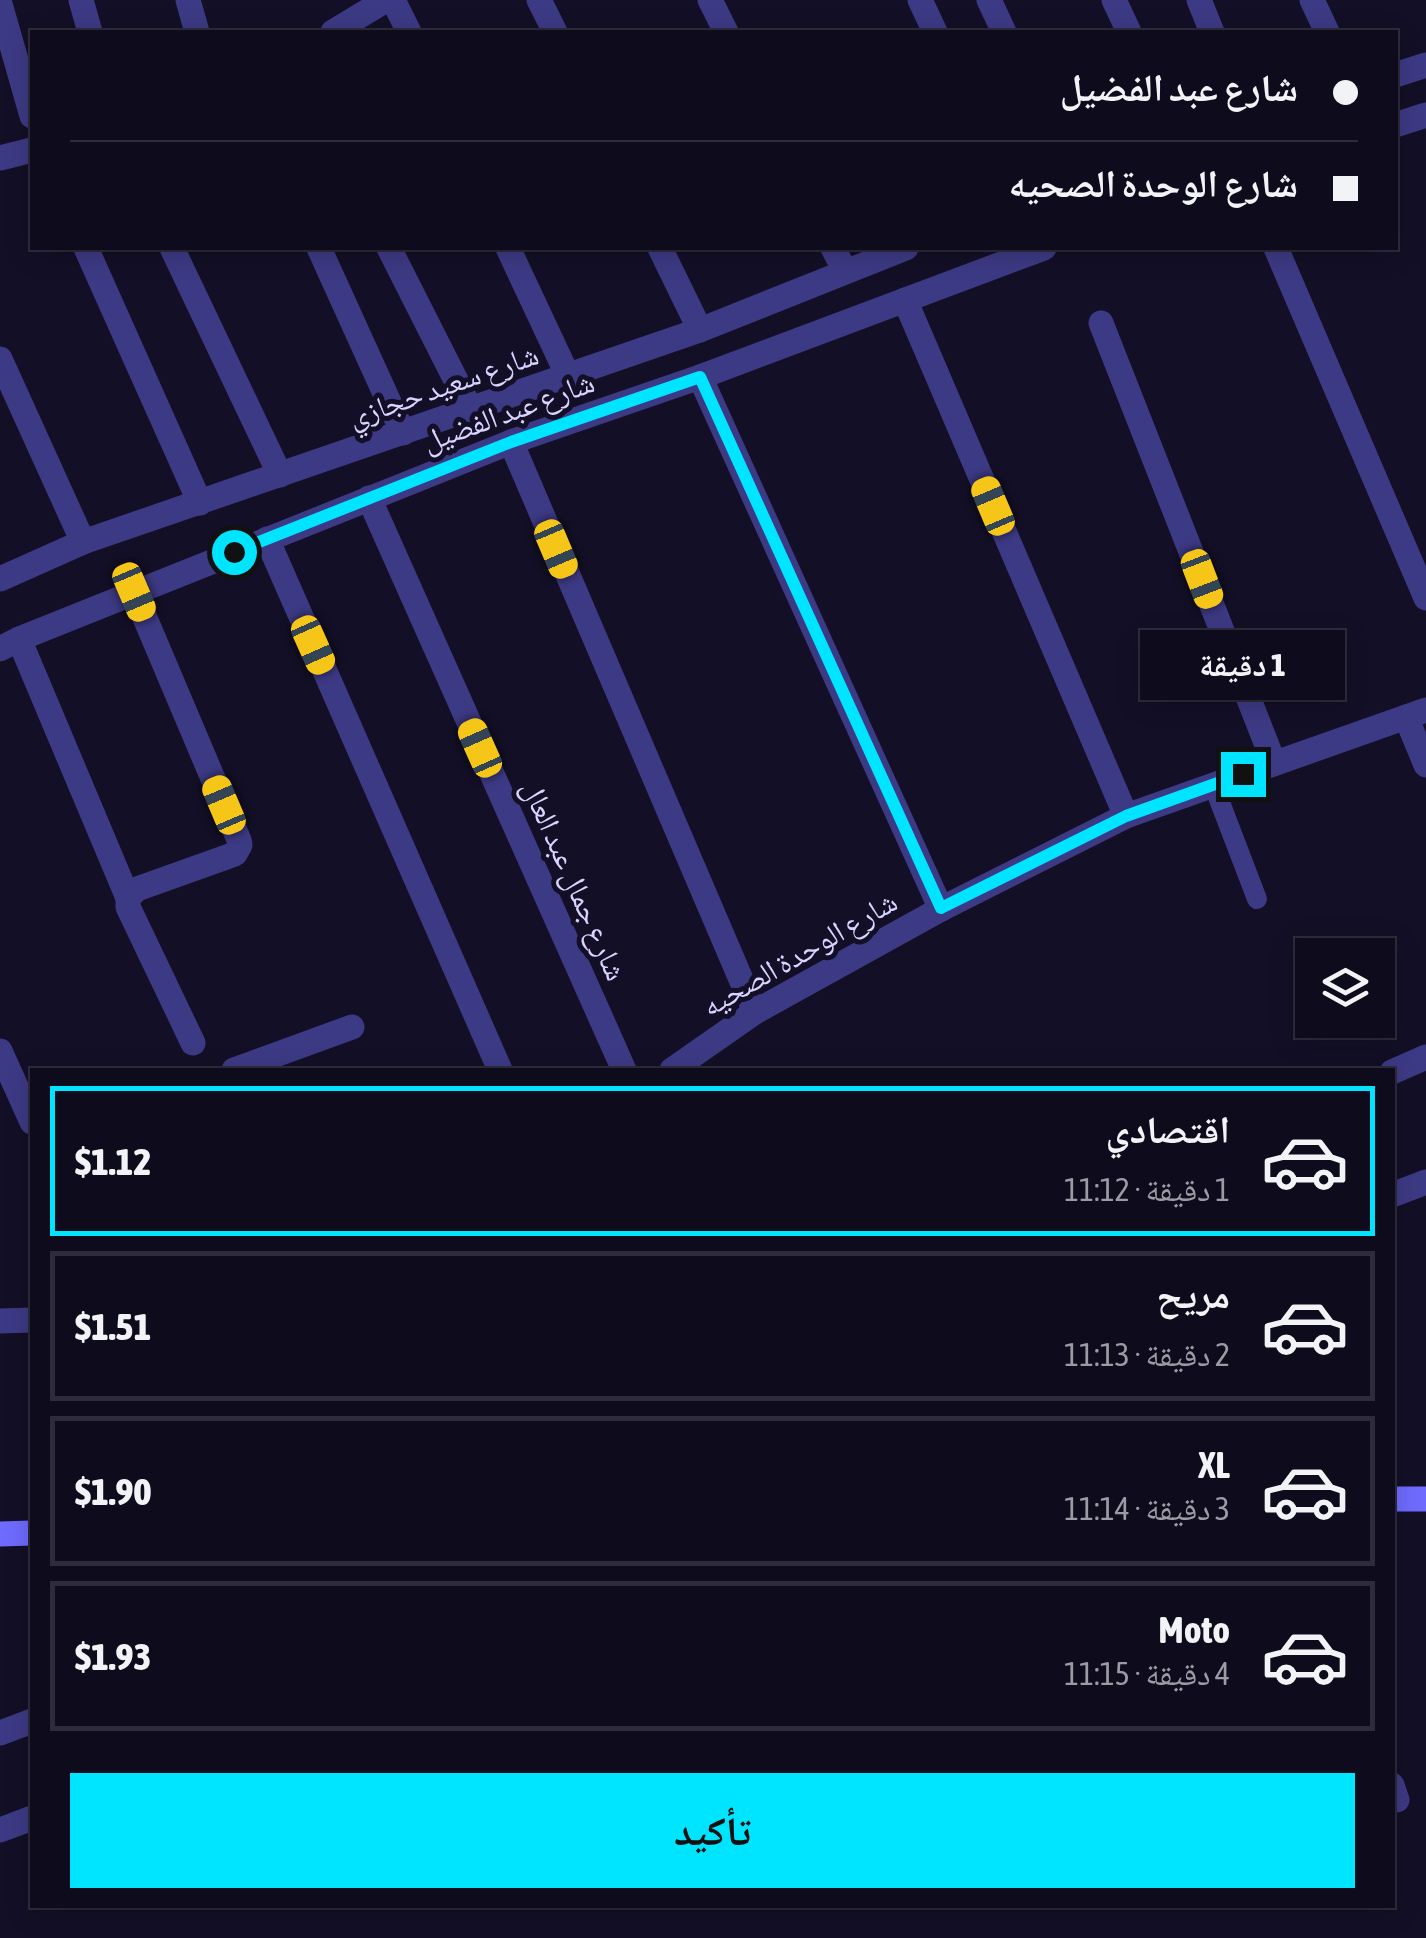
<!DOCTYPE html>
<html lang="ar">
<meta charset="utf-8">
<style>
body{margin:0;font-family:"Asap Condensed","Noto Naskh Arabic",sans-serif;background:#171425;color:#f1f3f6;direction:rtl;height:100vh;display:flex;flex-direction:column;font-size:38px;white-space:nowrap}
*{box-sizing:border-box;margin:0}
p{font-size:32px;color:#9b9ba3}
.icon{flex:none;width:55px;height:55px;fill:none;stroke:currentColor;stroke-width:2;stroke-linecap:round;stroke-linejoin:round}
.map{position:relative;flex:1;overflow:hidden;direction:ltr}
.sheet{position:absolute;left:30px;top:1068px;width:1365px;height:840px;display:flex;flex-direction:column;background:#0e0b1c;border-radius:0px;box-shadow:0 5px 25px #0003,0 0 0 2px #2e2b3b;direction:rtl}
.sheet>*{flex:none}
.hud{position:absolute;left:30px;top:30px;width:1368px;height:220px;border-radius:0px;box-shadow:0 5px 25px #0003,0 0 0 2px #2e2b3b;direction:rtl;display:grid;align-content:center;height:220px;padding:0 40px;background:#0e0b1c}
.fabs{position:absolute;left:1295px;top:938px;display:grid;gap:20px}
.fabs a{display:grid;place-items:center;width:100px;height:100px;border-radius:0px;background:#0e0b1c;box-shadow:0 5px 25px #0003,0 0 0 2px #2e2b3b;font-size:50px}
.end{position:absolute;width:45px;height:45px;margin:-22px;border:12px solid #00e5ff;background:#111;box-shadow:0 0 0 5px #111}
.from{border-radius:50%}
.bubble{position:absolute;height:70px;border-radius:0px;background:#0e0b1c;box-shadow:0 5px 25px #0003,0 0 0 2px #2e2b3b;font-size:32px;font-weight:800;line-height:70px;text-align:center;direction:rtl}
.car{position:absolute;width:30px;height:60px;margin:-30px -15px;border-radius:12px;box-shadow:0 0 8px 2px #0007;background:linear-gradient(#f5c518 24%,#345 0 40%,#f5c518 0 76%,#345 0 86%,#f5c518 0)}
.hud b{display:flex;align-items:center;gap:35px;height:95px;font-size:38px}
.hud b+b{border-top:2px solid #2e2b3b}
.hud i{width:25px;height:25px;background:#f1f3f6}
ul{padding:18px 0 0;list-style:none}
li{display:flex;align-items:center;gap:30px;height:150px;margin:0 20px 15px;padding:0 20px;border:5px solid #2e2b3b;border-radius:0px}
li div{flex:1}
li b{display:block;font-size:38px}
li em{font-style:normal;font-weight:800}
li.on{border-color:#00e5ff}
li>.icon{width:90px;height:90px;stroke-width:1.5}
.button{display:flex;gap:20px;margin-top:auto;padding:20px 40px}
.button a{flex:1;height:115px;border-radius:0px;background:#00e5ff;color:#111;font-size:40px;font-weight:800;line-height:115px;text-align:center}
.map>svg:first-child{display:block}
</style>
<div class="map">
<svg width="1426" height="1938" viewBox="0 0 1426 1938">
<rect width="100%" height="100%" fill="#130f26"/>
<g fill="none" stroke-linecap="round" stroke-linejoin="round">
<path stroke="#3d3a85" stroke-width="20" d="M1213,784L1257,899"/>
<g stroke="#3d3a85" stroke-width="25">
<path d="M81,0L90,32"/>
<path d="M188,0L197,32"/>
<path d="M393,0L409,32"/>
<path d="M539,0L555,32"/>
<path d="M710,0L726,32"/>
<path d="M920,0L935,32"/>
<path d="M989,0L1004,32"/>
<path d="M1114,0L1129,32"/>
<path d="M1199,0L1212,32"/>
<path d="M1312,0L1327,32"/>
<path d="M0,4L32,116"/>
<path d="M333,32L386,0"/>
<path d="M1395,75L1426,65"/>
<path d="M1395,125L1426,115"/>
<path d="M0,158L32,150"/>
<path d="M86,248L200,503"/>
<path d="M172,248L280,475"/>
<path d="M319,248L403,433"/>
<path d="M389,248L471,410"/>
<path d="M508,248L568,376"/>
<path d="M660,248L700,330"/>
<path d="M833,248L845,271"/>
<path d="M1276,248L1426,598"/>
<path d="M905,300L1126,816"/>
<path d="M1101,323L1274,763"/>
<path d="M0,359L83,542"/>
<path d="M700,377L941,909"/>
<path d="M511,442L755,1012"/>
<path d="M369,498L624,1070"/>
<path d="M267,539L500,1070"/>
<path d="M0,579L83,542L700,330L906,248"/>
<path d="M134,592L239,840L240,845L235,854L137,889L128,898V907L193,1043"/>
<path d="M19,639L128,898"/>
<path d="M0,649L19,639L511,442L700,377L1044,248"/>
<path d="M1406,717L1426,765"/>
<path d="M0,1051L32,1122"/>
<path d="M234,1070L352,1027"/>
<path d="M672,1070L755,1012L941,909L1126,816L1426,710"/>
<path d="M1392,1072L1426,1057"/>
<path d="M1392,1195L1426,1182"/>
<path d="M0,1321L32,1320"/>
<path d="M0,1733L32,1721"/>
<path d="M1392,1785L1397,1800"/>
<path d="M0,1830L32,1818"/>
</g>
<g stroke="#6f6bff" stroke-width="25">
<path d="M1392,1499H1426"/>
<path d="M0,1534L32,1533"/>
</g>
</g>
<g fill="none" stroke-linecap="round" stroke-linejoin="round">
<path stroke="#00e5ff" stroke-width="12" d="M234,552L511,442L700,377L941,908L1126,816L1243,774"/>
</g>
<g text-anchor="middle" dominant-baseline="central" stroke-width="10" stroke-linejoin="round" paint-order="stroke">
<g font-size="30" fill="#d9d4ff" stroke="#130f26">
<text transform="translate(443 385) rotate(-19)">شارع سعيد حجازي</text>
<text transform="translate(508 411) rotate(-20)">شارع عبد الفضيل</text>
<text transform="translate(575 880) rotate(66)">شارع جمال عبد العال</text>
<text transform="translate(799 953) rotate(-30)">شارع الوحدة الصحيه</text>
</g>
</g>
</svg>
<div class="fabs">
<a><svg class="icon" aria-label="layers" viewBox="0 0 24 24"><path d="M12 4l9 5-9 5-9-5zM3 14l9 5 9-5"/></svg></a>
</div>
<i class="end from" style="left:234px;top:552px"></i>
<i class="end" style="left:1243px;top:774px"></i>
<div class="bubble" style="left:1140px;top:630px;width:205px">1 دقيقة</div>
<i class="car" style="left:993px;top:506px;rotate:337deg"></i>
<i class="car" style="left:556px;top:549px;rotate:157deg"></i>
<i class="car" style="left:1202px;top:579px;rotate:159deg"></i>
<i class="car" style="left:134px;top:592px;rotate:157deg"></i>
<i class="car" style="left:313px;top:645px;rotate:156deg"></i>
<i class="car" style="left:480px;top:748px;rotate:336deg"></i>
<i class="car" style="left:224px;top:805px;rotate:337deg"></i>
<div class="hud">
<b><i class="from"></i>شارع عبد الفضيل</b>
<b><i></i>شارع الوحدة الصحيه</b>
</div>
<section class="sheet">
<ul>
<li class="on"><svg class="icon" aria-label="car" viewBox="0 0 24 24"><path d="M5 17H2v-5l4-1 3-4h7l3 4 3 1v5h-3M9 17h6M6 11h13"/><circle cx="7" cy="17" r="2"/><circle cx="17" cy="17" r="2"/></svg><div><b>اقتصادي</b><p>1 دقيقة · 11:12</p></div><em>$1.12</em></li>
<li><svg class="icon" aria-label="car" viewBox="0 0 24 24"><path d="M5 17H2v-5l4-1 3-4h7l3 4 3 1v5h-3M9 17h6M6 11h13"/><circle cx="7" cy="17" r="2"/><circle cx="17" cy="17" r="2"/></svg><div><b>مريح</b><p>2 دقيقة · 11:13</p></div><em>$1.51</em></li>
<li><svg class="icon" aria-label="car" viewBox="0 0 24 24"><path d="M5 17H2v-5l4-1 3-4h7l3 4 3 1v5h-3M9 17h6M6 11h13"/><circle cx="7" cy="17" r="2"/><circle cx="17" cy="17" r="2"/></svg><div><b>XL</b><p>3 دقيقة · 11:14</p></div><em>$1.90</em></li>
<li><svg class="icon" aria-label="car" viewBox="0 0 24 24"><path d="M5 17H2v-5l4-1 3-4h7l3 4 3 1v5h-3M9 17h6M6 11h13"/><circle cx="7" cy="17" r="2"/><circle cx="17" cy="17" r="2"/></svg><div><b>Moto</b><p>4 دقيقة · 11:15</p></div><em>$1.93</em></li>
</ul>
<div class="button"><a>تأكيد</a></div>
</section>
</div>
